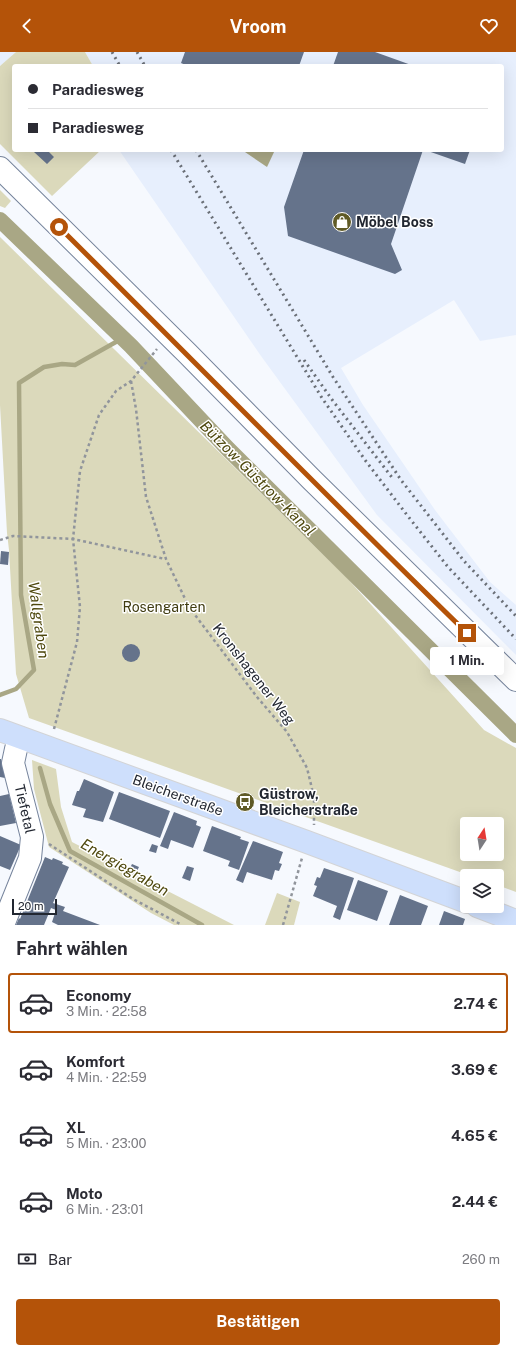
<!DOCTYPE html>
<html lang="de">
<meta charset="utf-8">
<style>
body{margin:0;font-family:"Public Sans",sans-serif;background:#f2f2f3;color:#2b2b33;height:100vh;display:flex;flex-direction:column;font-size:15px;white-space:nowrap}
*{box-sizing:border-box;margin:0}
p{font-size:13px;color:#7c7c81}
.icon{flex:none;width:22px;height:22px;fill:none;stroke:currentColor;stroke-width:2;stroke-linecap:round;stroke-linejoin:round}
.map{position:relative;height:873px;overflow:hidden}
.sheet{display:flex;flex-direction:column;background:#fff;flex:1}
.sheet>*{flex:none}
.top-card{position:absolute;left:12px;top:12px;width:492px;height:88px;border-radius:4px;box-shadow:0 4px 16px #0002;display:grid;align-content:center;height:88px;padding:0 16px;background:#fff}
.needle{width:26px;rotate:12deg}
.tools{position:absolute;left:460px;top:765px;display:grid;gap:8px}
.tools a{display:grid;place-items:center;width:44px;height:44px;border-radius:4px;background:#fff;box-shadow:0 4px 16px #0002;font-size:20px}
.scale{position:absolute;left:12px;bottom:10px;width:45px;box-sizing:border-box;padding-left:4px;border:2px solid #222731;border-top:0;font-size:11px;line-height:14px;white-space:nowrap;color:#222731;-webkit-text-stroke:3px #fff;paint-order:stroke}
.end{position:absolute;width:18px;height:18px;margin:-9px;border:5px solid #b45309;background:#fff;box-shadow:0 0 0 2px #fff}
.from{border-radius:50%}
.bubble{position:absolute;height:28px;border-radius:4px;background:#fff;box-shadow:0 4px 16px #0002;font-size:13px;font-weight:700;line-height:28px;text-align:center}
.top-card b{display:flex;align-items:center;gap:14px;height:38px;font-size:15px}
.top-card b+b{border-top:1px solid #e1e1e2}
.top-card i{width:10px;height:10px;background:#2b2b33}
ul{padding:0;list-style:none}
li{display:flex;align-items:center;gap:12px;height:60px;margin:0 8px 6px;padding:0 8px;border:2px solid transparent;border-radius:4px}
li div{flex:1}
li b{display:block;font-size:15px}
li em{font-style:normal;font-weight:700}
li.current{border-color:#b45309}
li>.icon{width:36px;height:36px;stroke-width:1.5}
h2{padding:0 16px;font-size:18px;line-height:48px}
.pay{display:flex;align-items:center;gap:10px;height:44px;padding:0 16px;font-size:15px}
.pay p{margin-inline-start:auto}
.primary-button{display:flex;gap:8px;margin-top:auto;padding:8px 16px}
.primary-button a{flex:1;height:46px;border-radius:4px;background:#b45309;color:#fff;font-size:16px;font-weight:700;line-height:46px;text-align:center}
header{display:flex;justify-content:space-between;align-items:center;height:52px;padding:0 16px;background:#b45309;color:#fff;font-size:18px;font-weight:700}
.map>svg:first-child{display:block}
</style>
<header><svg class="icon" aria-label="back" viewBox="0 0 24 24"><path d="M15 5l-7 7 7 7"/></svg>Vroom<svg class="icon" aria-label="heart" viewBox="0 0 24 24"><path d="M12 20l-8-8c-3-5 5-10 8-4 3-6 11-1 8 4z"/></svg></header>
<div class="map">
<svg width="516" height="873" viewBox="0 0 516 873">
<rect width="100%" height="100%" fill="#f6f9fe"/>
<g fill="#e7effd">
<path d="M0,0H16L0,14Z"/>
<path d="M85,0H516V283L480,289L454,248L341,316L363,353L435,458L490,530L516,553V603L377,463L261,304L119,98H502V14H93Z"/>
</g>
<g fill="#dbd9bb" fill-rule="evenodd">
<path d="M16,0H85L93,14H14V98H101L52,144L0,92V14Z"/>
<path d="M0,138L11,149L5,156L0,154Z"/>
<path d="M0,185L346,525L484,678L516,696V840L497,833V824H471L29,666L16,622L9,498L7,481L0,353ZM467,772H497V802H467Z"/>
<path d="M32,708L56,717L61,755L72,790L234,873H174L151,861L49,795L34,737Z"/>
<path d="M277,841L300,850L294,873H265Z"/>
</g>
<path fill="#a9a785" d="M242,98H275L267,115Z"/>
<g fill="none" stroke-linecap="round" stroke-linejoin="round">
<g stroke="#a9a785" stroke-width="4.5">
<path d="M0,643L16,637L34,618L21,543L19,331L44,315L62,312L75,313L123,286"/>
<path d="M40,716L50,752L70,799L202,873"/>
</g>
<path stroke="#a9a785" stroke-width="16" d="M0,168L131,294L228,397L516,683"/>
</g>
<g fill="#65738b">
<path d="M185,0H304L299,14H188L181,11Z"/>
<path d="M338,0H375L414,14H333Z"/>
<path d="M29,98H47L54,105L47,112L34,100Z"/>
<path d="M304,98H423L391,192L402,218L395,222L288,184L284,155Z"/>
<path d="M425,98H470L465,112Z"/>
<path d="M1,499L9,500L8,513L0,512Z"/>
<circle cx="131" cy="601" r="9"/>
<path d="M0,707H1L5,726L0,725Z"/>
<path d="M84,727L114,740L103,770L83,765L86,757L72,753L77,739H79Z"/>
<path d="M119,740L170,759L160,786L109,767Z"/>
<path d="M9,742L16,771L0,774V744Z"/>
<path d="M174,760L197,769L196,773L201,775L193,796L171,788L168,797L160,794Z"/>
<path d="M212,774L241,785L240,787L249,790L239,818L228,814L230,809L203,799Z"/>
<path d="M0,784L21,793L10,818L0,814Z"/>
<path d="M253,789L283,800L279,811L282,812L279,819L275,818L272,828L247,820L243,831L236,828Z"/>
<path d="M152,792L158,794L156,801L149,799Z"/>
<path d="M45,805L52,808L53,806L63,810L62,812L69,815L53,851L65,855L63,859L100,873H58L52,870L56,858L51,856L44,873H16L19,866L20,867Z"/>
<path d="M132,812L139,815L135,823L128,820Z"/>
<path d="M187,814L194,816L190,829L182,826Z"/>
<path d="M324,816L354,826L340,868L333,865L337,854L313,844L317,834L314,833L317,825L320,826Z"/>
<path d="M358,828L388,839L377,869L347,858Z"/>
<path d="M400,843L428,854L421,873H389Z"/>
<path d="M444,859L465,867L463,873H439Z"/>
</g>
<g fill="none" stroke-linecap="round" stroke-linejoin="round">
<defs>
<g id="minor">
<path d="M0,116L187,301L312,428L516,628"/>
<path d="M3,873L30,806L32,785L13,711L16,697L20,686"/>
</g>
<g id="major">
<path d="M0,678L307,790L467,850"/>
<path d="M477,854L516,869"/>
</g>
</defs>
<use href="#minor" stroke="#76849c" stroke-width="24"/>
<use href="#major" stroke="#d3d4d6" stroke-width="24"/>
<g stroke="#91959c" stroke-width="2.5" stroke-dasharray="3 3" stroke-linecap="butt">
<path d="M131,329L136,357L146,445L166,507L189,555L257,645L287,680L307,716L314,745V773"/>
<path d="M0,488L13,484L73,487L165,507"/>
<path d="M54,677L77,590L80,555L73,487L80,419L99,363L116,339L131,329L157,297"/>
<path d="M49,792L133,847L182,873"/>
<path d="M283,873L302,806"/>
</g>
<use href="#minor" stroke="#fff" stroke-width="22"/>
<use href="#major" stroke="#cedffc" stroke-width="22"/>
<g stroke="#6a6f77" stroke-width="3" stroke-dasharray="2 4" stroke-linecap="butt">
<path d="M112,0L120,14"/>
<path d="M137,0L145,14"/>
<path d="M171,98L322,346L365,408L407,463L448,515L516,587"/>
<path d="M196,98L333,325L401,428L464,509L516,564"/>
<path d="M304,308L333,349L394,428"/>
</g>
</g>
<g fill="none" stroke-linecap="round" stroke-linejoin="round">
<path stroke="#b45309" stroke-width="5" d="M59,175C195,310 329,447 467,581"/>
</g>
<defs>
<symbol id="shop-disc" viewBox="-11 -11 22 22"><circle r="9.5" fill="#5f5a26" stroke="#fff"/><path d="M-5-2.5h2.3a2.7 3.5 0 0 1 5.4 0H5L5.5 6h-11ZM-1.5-2.5h3a1.5 2.3 0 0 0-3 0Z" fill="#fff"/></symbol>
<symbol id="bus-disc" viewBox="-11 -11 22 22"><circle r="9.5" fill="#5f5a26" stroke="#fff"/><path d="M-5-6H5V4H4V6H2V4H-2V6H-4V4H-5ZM-3.5-4V0h7V-4ZM-3.5 1.2v1.5H-2V1.2ZM2 1.2v1.5H3.5V1.2Z" fill="#fff"/></symbol>
</defs>
<g fill-rule="evenodd">
<use href="#shop-disc" x="331" y="159" width="22" height="22"/>
<use href="#bus-disc" x="234" y="739" width="22" height="22"/>
</g>
<g text-anchor="middle" dominant-baseline="central" stroke-width="3" stroke-linejoin="round" paint-order="stroke">
<g font-size="14" font-weight="bold" fill="#222731" stroke="#fff" text-anchor="start">
<text x="356" y="170">Möbel Boss</text>
<text x="259" y="742">Güstrow,<tspan x="259" dy="16">Bleicherstraße</tspan></text>
</g>
<g font-size="14" fill="#403c11" stroke="#fff">
<text x="164" y="555">Rosengarten</text>
</g>
<g font-size="14" fill="#222731" stroke="#fff">
<text transform="translate(254 622) rotate(52)">Kronshagener Weg</text>
<text transform="translate(178 743) rotate(20)">Bleicherstraße</text>
<text transform="translate(25 757) rotate(77)">Tiefetal</text>
</g>
<g font-size="15" font-style="italic" fill="#4e480d" stroke="#fff">
<text transform="translate(258 426) rotate(45)">Bützow-Güstrow-Kanal</text>
<text transform="translate(39 568) rotate(82)">Wallgraben</text>
<text transform="translate(125 815) rotate(30)">Energiegraben</text>
</g>
</g>
</svg>
<div class="tools">
<a><svg class="needle" viewBox="-14 -14 28 28"><path d="M0-13l5 13h-10z" fill="#e53935"/><path d="M0 13l5-13h-10z" fill="#7c7c81"/></svg></a>
<a><svg class="icon" aria-label="layers" viewBox="0 0 24 24"><path d="M12 4l9 5-9 5-9-5zM3 14l9 5 9-5"/></svg></a>
</div>
<div class="scale">20 m</div>
<i class="end from" style="left:59px;top:175px"></i>
<i class="end" style="left:467px;top:581px"></i>
<div class="bubble" style="left:430px;top:595px;width:74px">1 Min.</div>
<div class="top-card">
<b><i class="from"></i>Paradiesweg</b>
<b><i></i>Paradiesweg</b>
</div>
</div>
<section class="sheet">
<h2>Fahrt wählen</h2>
<ul>
<li class="current"><svg class="icon" aria-label="car" viewBox="0 0 24 24"><path d="M5 17H2v-5l4-1 3-4h7l3 4 3 1v5h-3M9 17h6M6 11h13"/><circle cx="7" cy="17" r="2"/><circle cx="17" cy="17" r="2"/></svg><div><b>Economy</b><p>3 Min. · 22:58</p></div><em>2.74 €</em></li>
<li><svg class="icon" aria-label="car" viewBox="0 0 24 24"><path d="M5 17H2v-5l4-1 3-4h7l3 4 3 1v5h-3M9 17h6M6 11h13"/><circle cx="7" cy="17" r="2"/><circle cx="17" cy="17" r="2"/></svg><div><b>Komfort</b><p>4 Min. · 22:59</p></div><em>3.69 €</em></li>
<li><svg class="icon" aria-label="car" viewBox="0 0 24 24"><path d="M5 17H2v-5l4-1 3-4h7l3 4 3 1v5h-3M9 17h6M6 11h13"/><circle cx="7" cy="17" r="2"/><circle cx="17" cy="17" r="2"/></svg><div><b>XL</b><p>5 Min. · 23:00</p></div><em>4.65 €</em></li>
<li><svg class="icon" aria-label="car" viewBox="0 0 24 24"><path d="M5 17H2v-5l4-1 3-4h7l3 4 3 1v5h-3M9 17h6M6 11h13"/><circle cx="7" cy="17" r="2"/><circle cx="17" cy="17" r="2"/></svg><div><b>Moto</b><p>6 Min. · 23:01</p></div><em>2.44 €</em></li>
</ul>
<div class="pay"><svg class="icon" aria-label="cash" viewBox="0 0 24 24"><path d="M3 7h18v10H3z"/><circle cx="12" cy="12" r="2"/></svg>Bar<p>260 m</p></div>
<div class="primary-button"><a>Bestätigen</a></div>
</section>
